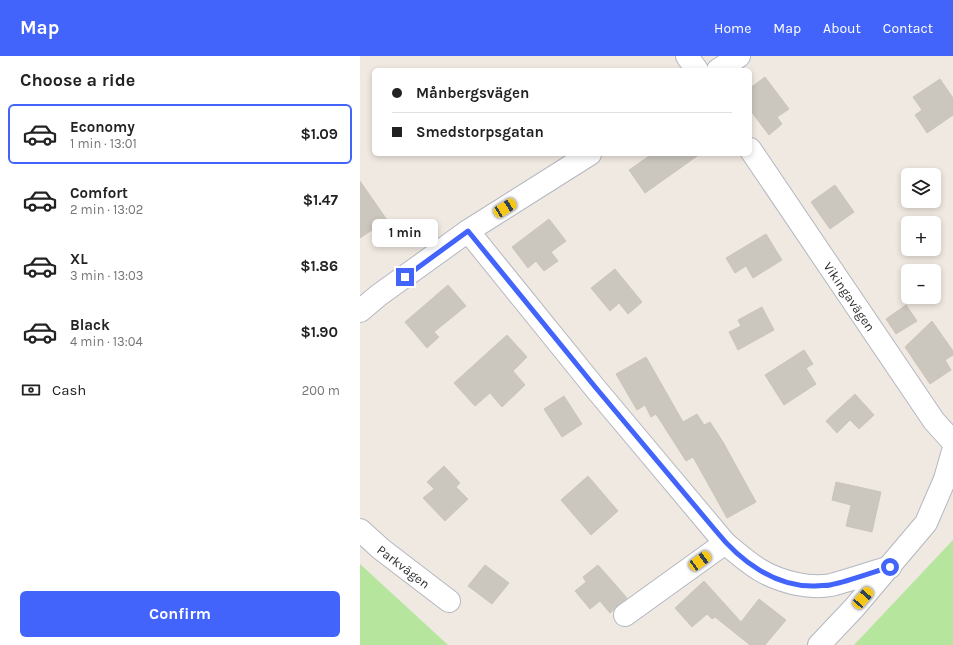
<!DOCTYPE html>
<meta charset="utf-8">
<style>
body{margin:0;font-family:Karla,sans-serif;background:#f6f6f6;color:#222;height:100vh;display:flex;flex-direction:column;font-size:15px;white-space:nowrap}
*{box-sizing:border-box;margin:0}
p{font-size:13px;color:#767676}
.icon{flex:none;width:22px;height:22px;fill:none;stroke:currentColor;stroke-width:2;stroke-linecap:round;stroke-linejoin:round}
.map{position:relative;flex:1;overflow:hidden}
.side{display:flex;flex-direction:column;background:#fff;width:360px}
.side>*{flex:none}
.guide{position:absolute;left:12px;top:12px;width:380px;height:88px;border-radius:6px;box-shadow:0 2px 6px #0003;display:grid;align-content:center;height:88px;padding:0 20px;background:#fff}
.controls{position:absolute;left:541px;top:112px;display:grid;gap:8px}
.controls a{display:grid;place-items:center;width:40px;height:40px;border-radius:6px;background:#fff;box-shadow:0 2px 6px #0003;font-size:20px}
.end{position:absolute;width:18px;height:18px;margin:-9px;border:5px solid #4264fb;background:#fff;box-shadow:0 0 0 2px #fff}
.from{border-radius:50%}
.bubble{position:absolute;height:28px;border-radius:6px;background:#fff;box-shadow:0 2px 6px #0003;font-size:13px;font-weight:700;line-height:28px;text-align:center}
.car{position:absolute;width:12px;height:24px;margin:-12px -6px;border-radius:5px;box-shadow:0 0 3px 1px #0007;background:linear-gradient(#f5c518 24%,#345 0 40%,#f5c518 0 76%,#345 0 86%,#f5c518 0)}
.guide b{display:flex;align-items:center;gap:14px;height:38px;font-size:15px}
.guide b+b{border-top:1px solid #e0e0e0}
.guide i{width:10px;height:10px;background:#222}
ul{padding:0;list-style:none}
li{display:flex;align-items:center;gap:12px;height:60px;margin:0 8px 6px;padding:0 12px;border:2px solid transparent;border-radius:6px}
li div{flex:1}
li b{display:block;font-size:15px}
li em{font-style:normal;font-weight:700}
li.on{border-color:#4264fb}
li>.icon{width:36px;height:36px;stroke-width:1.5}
h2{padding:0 20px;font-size:18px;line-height:48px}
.pay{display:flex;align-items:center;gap:10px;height:44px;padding:0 20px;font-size:15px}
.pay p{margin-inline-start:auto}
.action{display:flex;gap:8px;margin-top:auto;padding:8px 20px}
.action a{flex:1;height:46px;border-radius:6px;background:#4264fb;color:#fff;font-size:16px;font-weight:700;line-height:46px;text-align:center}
header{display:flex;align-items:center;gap:24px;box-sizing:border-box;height:56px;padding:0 20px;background:#4264fb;color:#fff}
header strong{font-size:19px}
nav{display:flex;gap:22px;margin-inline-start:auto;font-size:14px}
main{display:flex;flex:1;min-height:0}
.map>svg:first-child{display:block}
</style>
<header>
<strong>Map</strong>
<nav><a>Home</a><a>Map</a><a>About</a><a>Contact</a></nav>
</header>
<main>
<section class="side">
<h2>Choose a ride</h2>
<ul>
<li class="on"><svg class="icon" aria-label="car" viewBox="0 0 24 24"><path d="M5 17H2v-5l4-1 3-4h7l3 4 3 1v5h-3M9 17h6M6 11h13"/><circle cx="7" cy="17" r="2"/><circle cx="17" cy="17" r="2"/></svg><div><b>Economy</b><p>1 min · 13:01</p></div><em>$1.09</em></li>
<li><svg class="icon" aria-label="car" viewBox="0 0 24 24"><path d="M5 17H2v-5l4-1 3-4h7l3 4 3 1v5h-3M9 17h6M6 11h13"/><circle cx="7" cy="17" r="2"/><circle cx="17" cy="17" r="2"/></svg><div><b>Comfort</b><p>2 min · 13:02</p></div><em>$1.47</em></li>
<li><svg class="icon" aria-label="car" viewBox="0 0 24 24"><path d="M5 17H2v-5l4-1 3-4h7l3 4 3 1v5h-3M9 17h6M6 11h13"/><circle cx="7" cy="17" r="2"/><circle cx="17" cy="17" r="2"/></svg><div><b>XL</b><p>3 min · 13:03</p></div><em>$1.86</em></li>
<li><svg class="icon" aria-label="car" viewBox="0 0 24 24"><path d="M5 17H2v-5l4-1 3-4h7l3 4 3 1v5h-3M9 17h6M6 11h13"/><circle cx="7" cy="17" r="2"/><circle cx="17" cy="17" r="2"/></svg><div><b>Black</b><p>4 min · 13:04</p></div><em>$1.90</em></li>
</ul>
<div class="pay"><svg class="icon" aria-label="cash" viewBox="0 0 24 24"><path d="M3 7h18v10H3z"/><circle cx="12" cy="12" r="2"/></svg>Cash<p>200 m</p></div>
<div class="action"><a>Confirm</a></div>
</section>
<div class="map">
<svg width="593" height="589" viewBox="0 0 593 589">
<rect width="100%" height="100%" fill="#efe9e1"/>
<g fill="#b6e59e">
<path d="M593,484V589H494Z"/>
<path d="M0,508L88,589H0Z"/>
</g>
<g fill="#cbc7bf" stroke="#cbc5ba">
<path d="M405,21L429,53L417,61L422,68L409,79L390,54V32Z"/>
<path d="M580,23L593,42V59L567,77L555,59L562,54L553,41Z"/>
<path d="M292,98H340L285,137L269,114Z"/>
<path d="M0,125L27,164L0,182Z"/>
<path d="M475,129L494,156L470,173L451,146Z"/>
<path d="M189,163L206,185L191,196L198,205L184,215L176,205L168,212L152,191Z"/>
<path d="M406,178L422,204L393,222L386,210L375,217L366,202Z"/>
<path d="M255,213L282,246L268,258L259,247L250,255L231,232Z"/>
<path d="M88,229L106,250L74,276L79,281L67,292L45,266Z"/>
<path d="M546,249L557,265L536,278L526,263Z"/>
<path d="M402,251L414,274L378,294L369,276L381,270L378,264Z"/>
<path d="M572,265L593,295V299L585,304L591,314L570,328L545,291Z"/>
<path d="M147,279L167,301L153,315L165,329L142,351L130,337L115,350L94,327Z"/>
<path d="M444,294L453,308L446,312L456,328L424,349L405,319Z"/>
<path d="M286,301L323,366L337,358L344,369L350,366L363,386L396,446L367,462L333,401L326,405L296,358L291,361L285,349L277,354L256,318Z"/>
<path d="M495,338L514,359L499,373L490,364L477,377L466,365Z"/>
<path d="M204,340L222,368L202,381L184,353Z"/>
<path d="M84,410L100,427L96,431L108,443L85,465L63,442L74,433L67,426Z"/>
<path d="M228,420L258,455L231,479L201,444Z"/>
<path d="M476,426L521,436L512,476L486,470L491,449L472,444Z"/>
<path d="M125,509L149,527L132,548L108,530Z"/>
<path d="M238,509L267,542L250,557L240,545L230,553L215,535L226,526L223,521Z"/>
<path d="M344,525L381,566L399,543L426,564L405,589H390L355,561L352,563L347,558L332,571L315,552Z"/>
</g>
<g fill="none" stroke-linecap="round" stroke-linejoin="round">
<defs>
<g id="minor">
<path d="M327,0L337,14"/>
<path d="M358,14L379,0"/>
<path id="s1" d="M390,93L574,365L593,386"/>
<path d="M108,175L235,332L365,487C390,508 404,521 437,528C447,530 460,531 471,529C490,524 510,517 530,511"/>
<path d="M0,255L19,239L108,175L230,98"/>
<path id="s2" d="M0,474L21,493L89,545"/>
<path d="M265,559L365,487"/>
<path d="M459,589L494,552L566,467L585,423L593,395"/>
</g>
</defs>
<use href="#minor" stroke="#b4b7c1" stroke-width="24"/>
<use href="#minor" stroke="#fff" stroke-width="22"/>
</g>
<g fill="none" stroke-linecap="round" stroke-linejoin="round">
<path stroke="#4264fb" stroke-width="5" d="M45,221L108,175L236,332L356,475C380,505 415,531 455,530C460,529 466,530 470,529C490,525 510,517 530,511"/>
</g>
<g text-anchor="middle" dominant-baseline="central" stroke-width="4" stroke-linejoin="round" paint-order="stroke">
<g font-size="13" fill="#2e2e2e" stroke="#fff">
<text stroke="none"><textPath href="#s1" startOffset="178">Vikingavägen</textPath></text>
<text stroke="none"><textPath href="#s2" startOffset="57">Parkvägen</textPath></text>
</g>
</g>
</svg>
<div class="controls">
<a><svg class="icon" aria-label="layers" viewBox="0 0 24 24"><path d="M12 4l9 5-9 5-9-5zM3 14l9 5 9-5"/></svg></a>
<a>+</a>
<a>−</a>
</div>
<i class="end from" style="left:530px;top:511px"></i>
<i class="end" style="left:45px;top:221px"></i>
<div class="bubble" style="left:12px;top:163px;width:66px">1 min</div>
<i class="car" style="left:145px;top:152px;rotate:58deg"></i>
<i class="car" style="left:340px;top:505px;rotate:54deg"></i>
<i class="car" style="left:503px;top:542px;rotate:41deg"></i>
<div class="guide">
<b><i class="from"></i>Månbergsvägen</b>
<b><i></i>Smedstorpsgatan</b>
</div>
</div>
</main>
